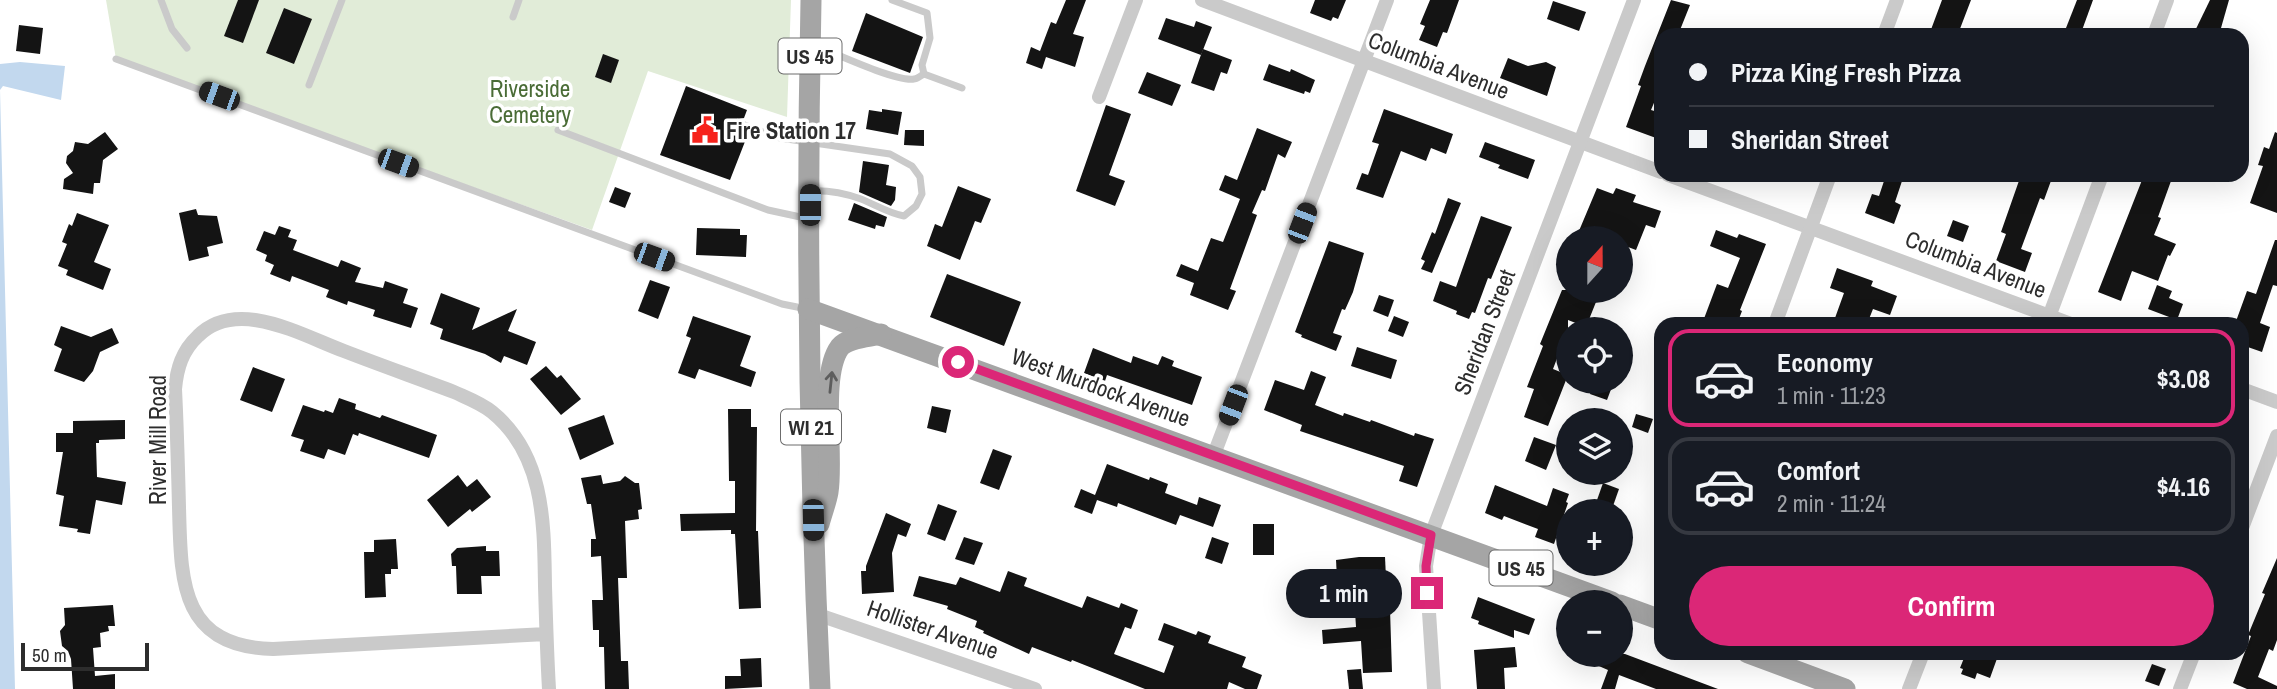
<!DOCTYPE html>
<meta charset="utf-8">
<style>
body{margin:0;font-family:"Archivo Narrow",sans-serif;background:#20242c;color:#f1f3f6;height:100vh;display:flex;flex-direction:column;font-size:26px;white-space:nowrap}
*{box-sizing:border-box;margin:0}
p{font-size:23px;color:#9ea1a6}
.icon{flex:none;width:38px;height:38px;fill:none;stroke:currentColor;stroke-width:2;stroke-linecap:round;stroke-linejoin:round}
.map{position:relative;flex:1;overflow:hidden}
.details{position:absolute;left:1654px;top:317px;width:595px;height:343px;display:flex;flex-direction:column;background:#171b24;border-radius:21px;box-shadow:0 7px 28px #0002}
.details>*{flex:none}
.hud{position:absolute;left:1654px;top:28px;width:595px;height:154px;border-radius:21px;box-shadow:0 7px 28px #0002;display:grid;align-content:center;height:154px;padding:0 35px;background:#171b24}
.needle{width:46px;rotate:21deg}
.buttons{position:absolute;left:1556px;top:226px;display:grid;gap:14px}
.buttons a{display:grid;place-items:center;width:77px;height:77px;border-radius:50%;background:#171b24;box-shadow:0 7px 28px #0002;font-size:35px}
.scale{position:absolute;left:21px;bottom:18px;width:128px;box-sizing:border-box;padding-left:7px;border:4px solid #2d2d2d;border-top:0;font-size:19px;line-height:24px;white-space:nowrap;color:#2d2d2d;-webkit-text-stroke:5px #fff;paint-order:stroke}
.end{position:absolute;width:32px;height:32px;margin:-16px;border:9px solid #db2777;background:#fff;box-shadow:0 0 0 4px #fff}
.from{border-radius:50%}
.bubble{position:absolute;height:49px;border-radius:24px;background:#171b24;box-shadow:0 7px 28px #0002;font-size:23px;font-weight:800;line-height:49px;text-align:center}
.car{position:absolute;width:21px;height:42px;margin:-21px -10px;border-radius:9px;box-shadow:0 0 5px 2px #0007;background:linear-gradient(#222 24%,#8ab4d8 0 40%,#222 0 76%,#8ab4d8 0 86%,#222 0)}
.hud b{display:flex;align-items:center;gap:24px;height:66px;font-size:26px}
.hud b+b{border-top:2px solid #363941}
.hud i{width:18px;height:18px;background:#f1f3f6}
ul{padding:12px 0 0;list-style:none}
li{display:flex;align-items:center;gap:21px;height:98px;margin:0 14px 10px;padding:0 21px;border:4px solid #363941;border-radius:21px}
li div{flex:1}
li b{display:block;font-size:26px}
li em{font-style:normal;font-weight:800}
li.on{border-color:#db2777}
li>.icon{width:63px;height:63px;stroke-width:1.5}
.primary-button{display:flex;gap:14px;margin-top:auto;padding:14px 35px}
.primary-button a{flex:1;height:80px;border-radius:42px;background:#db2777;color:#fff;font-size:28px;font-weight:800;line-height:80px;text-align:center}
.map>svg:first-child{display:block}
</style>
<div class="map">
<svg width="2277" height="689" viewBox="0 0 2277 689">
<rect width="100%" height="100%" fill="#fff"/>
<path fill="#e1ecd8" d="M106,0H791L787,117L648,71L592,230L116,59Z"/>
<path fill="#c2d8ee" d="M20,62L65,66L61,100L3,86L0,90L15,689H0V64Z"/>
<g fill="#141414">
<path d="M238,0H259L243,43L224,36Z"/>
<path d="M1066,0H1086L1073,34L1084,37L1075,67L1046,57L1042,69L1026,63L1031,47L1040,51L1051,22L1056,24Z"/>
<path d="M1315,0H1346L1338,19L1333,17L1331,21L1310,13Z"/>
<path d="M1430,0H1459L1447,33L1443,32L1437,47L1419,40L1425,26L1420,24Z"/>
<path d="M1671,0L1690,5L1678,35H1661V86L1651,110L1661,113V134L1658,133L1656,138L1626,127L1641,86L1638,85L1645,66Z"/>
<path d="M1942,0H1971L1958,34L1949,31L1947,35H1929Z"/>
<path d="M2077,0H2093L2081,33L2066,28Z"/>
<path d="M2210,0H2229L2219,35H2193Z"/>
<path d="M1553,1L1586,12L1579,31L1547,19Z"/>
<path d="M284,8L312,19L294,64L266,53Z"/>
<path d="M866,13L923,37L910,73L852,51Z"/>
<path d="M1166,18L1194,27L1196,21L1212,27L1201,55L1158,39Z"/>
<path d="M19,25L43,28L40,54L16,51Z"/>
<path d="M1203,49L1232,60L1227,74L1221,72L1214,91L1191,83Z"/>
<path d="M603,54L619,60L611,83L595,77Z"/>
<path d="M1508,58L1528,66L1546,62L1556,67L1547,96L1500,78Z"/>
<path d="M1269,64L1290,72L1291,69L1315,80L1310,93L1305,91L1304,94L1263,80Z"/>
<path d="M1147,72L1181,85L1172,106L1138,93Z"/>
<path d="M686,86L747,110L744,118L739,119L736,123L740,130L738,136L746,139L730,180L660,155Z"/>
<path d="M1106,105L1131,114L1109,175L1125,181L1115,206L1076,191Z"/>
<path d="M882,109L902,112L898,135L866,129L869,110L882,112Z"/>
<path d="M1384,109L1453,134L1446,154L1431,148L1426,161L1401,151L1383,198L1356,189L1362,173L1368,175L1379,144L1372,142Z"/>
<path d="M1257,128L1292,142L1285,158L1278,154L1265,191L1262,190L1252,213L1257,215L1230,289L1236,291L1228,310L1190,295L1194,283L1176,276L1181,264L1198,271L1211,238L1223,242L1240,199L1219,190L1225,175L1237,180Z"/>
<path d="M905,130H924V146L904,145Z"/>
<path d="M105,132L118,149L103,160L100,183H94L93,194L63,189L64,179L73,173L66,163L67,156L73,151L75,142L88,144Z"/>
<path d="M2275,132L2277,133V213L2250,203L2263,166L2258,165L2264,147L2269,149Z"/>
<path d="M1485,142L1535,160L1528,179L1498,168L1500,165L1479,157Z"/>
<path d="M863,161L889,165L886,185L896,187L895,200L891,206L859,192Z"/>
<path d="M1886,175H1904L1895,202L1901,205L1894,224L1865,213L1872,194L1879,196Z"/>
<path d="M2021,175H2044L2052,178L2044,200L2040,198L2021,249L2032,253L2025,272L1996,261L2006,234L2001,232Z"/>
<path d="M2144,175H2154L2171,181L2158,217L2161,218L2154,235L2176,244L2170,256L2168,255L2158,281L2132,271L2121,301L2098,292Z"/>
<path d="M958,186L991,199L981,223L975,221L960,260L927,246L935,224L942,227Z"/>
<path d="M615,187L631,193L625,208L609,202Z"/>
<path d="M1597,188L1613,194L1616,188L1636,195L1633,202L1661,211L1655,228L1646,225L1636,250L1620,244V238H1576Z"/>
<path d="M1448,198L1461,203L1432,273L1421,269L1425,261L1421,259L1432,232L1435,234Z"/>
<path d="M854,203L887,217L884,227L876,225L875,229L848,220Z"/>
<path d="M196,209L198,215L217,216L223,243L207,247L209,256L189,261L179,213Z"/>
<path d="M77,213L109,225L94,262L111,269L103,290L66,275L68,270L58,266L67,244L62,242L69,224L72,226Z"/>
<path d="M1481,216L1512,227L1491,279L1488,278L1475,313L1472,312L1469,319L1456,314L1457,311L1433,301L1440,281L1456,287Z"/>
<path d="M1953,220L1969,226L1963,242L1947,236Z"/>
<path d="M279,226L291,230L288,237L297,240L293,250L338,267L341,260L361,268L355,282L383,288L385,281L408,289L403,303L418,308L411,328L373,316L375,310L348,301L347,305L326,297L329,290L292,276L290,282L270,274L274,265L265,261L267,255L256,250L264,231L275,235Z"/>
<path d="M697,228L740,229V235H747L746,257L696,255Z"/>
<path d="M1716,230L1737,238L1739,234L1766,244L1740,310L1742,311L1737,324H1702L1717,284L1728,288L1740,258L1710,246Z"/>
<path d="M2275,240H2277V286L2273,285L2260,323L2270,327L2262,352L2242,345V324H2235L2247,291L2256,294Z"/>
<path d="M1329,241L1364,253L1353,292L1345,310L1342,309L1333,333L1342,336L1336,351L1301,337L1302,335L1295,332Z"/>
<path d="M1837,268L1873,281L1871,286L1897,296L1890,315L1873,309L1867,324H1851L1835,318L1844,293L1830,288Z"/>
<path d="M947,274L1021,302L1004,346L930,317Z"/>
<path d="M650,280L670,287L658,319L638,311Z"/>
<path d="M2157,285L2172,291L2169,298L2183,304L2177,320L2148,309Z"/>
<path d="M1562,290H1579L1591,295L1589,300L1596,302L1586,327L1568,320V342L1564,340L1553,369L1568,375L1548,426L1524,417L1534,389L1527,387L1543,346L1540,344Z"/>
<path d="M441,293L480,308L472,330L517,309L508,331L536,342L527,365L504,356L501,363L485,354L440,339L443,329L430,324Z"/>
<path d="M1379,295L1394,300L1388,317L1373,311Z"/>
<path d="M693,316L751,336L740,366L756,372L751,387L699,369L695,379L678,373L691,338L686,336Z"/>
<path d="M1394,316L1409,322L1403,337L1388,331Z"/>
<path d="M61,326L91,337L112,328L119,343L100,352L93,371L84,382L54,371L62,349L54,345Z"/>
<path d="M1357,347L1397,360L1391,379L1351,366Z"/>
<path d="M1093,348L1131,363L1133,356L1158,365L1162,356L1174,361L1172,366L1202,377L1192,405L1107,375L1105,381L1084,373Z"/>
<path d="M546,366L557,378L561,375L581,399L561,415L530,379Z"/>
<path d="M253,367L285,379L272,412L240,400Z"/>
<path d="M1311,371L1326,377L1315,405L1343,416L1344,413L1370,422L1371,420L1414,436L1415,433L1434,439L1417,487L1399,481L1404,466L1300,431L1302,425L1264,410L1275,380L1304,390Z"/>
<path d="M1594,382L1613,384L1607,400L1590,394Z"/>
<path d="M339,398L356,404L355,409L380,418L382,415L437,435L429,458L359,433L358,436L353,434L345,455L328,449L324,459L300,451L304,440L291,436L303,405L324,412L325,410L333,413Z"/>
<path d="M932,406L951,410L946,433L927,428Z"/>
<path d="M728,409H751V427H757L756,531H758L761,608L739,609L735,534H731V530L681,531L680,514L735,513V481H729Z"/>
<path d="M1636,414L1653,419L1648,433L1632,427Z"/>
<path d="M604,415L614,444L580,460L568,428Z"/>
<path d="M125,420V439L99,440V443H96L97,477L126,482L122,505L96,500L90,534L77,532L78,529L59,526L64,496L56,494L63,452H56V433H73V421Z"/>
<path d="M1534,437L1556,445L1546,470L1525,461Z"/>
<path d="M993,449L1012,456L999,490L980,483Z"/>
<path d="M1107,464L1149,480L1150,477L1168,484L1165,493L1197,505L1199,497L1221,505L1213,527L1180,515L1176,525L1118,503L1117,507L1097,500L1092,514L1074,507L1081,489L1095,495Z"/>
<path d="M458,475L467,487L477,479L491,497L472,512L470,509L448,527L427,500Z"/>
<path d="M601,475L603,484L620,481L625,476L635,483H639L642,509L638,510L639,519L625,521L627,578H618L621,661H628L629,689H605L604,647H599V630H593L592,600H603L601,556L591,557V539H596L591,504H587L581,478Z"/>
<path d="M1603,483L1619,489L1613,506L1597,500Z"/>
<path d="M1495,485L1547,506L1553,488L1569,494L1566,502L1568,503L1554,544L1535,537L1538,529L1504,516L1502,520L1485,513Z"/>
<path d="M938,504L957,511L945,541L927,534Z"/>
<path d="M886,513L911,524L906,537L898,534L892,553L894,592L862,594L861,571H866V566Z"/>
<rect x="1253" y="524" width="21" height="31"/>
<path d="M964,537L983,543L974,565L955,559Z"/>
<path d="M1212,537L1229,543L1222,564L1205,558Z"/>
<path d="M396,539L398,569H391V574H385L386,597L365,598L364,552H374V540Z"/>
<path d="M486,546V551H499L500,576H481L482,594H457L456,566H452L451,554L457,548Z"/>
<path d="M1359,557H1385L1386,578H1337L1336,560Z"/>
<path d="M2277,558V640L2273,651L2269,649L2258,677L2277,686V689H2247L2233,683L2251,636L2248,635L2265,594L2262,593Z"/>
<path d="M1008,571L1027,578L1024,586L1082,608L1087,596L1119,608L1121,603L1138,610L1131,629L1125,627L1114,654L1164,673L1174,646L1158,640L1164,623L1196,635L1198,631L1211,636L1208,643L1246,657L1242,667L1262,675L1257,689H1245L1229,682L1227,689H1145L1072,660L1071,662L1032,647L1029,654L983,633L984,631L975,627L977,621L947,609L948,606L913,596L919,576L956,585L960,577L1000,592Z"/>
<path d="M1478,597L1535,619L1529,635L1514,630V638L1478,624L1479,621L1471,618Z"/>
<path d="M113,605L115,626H108L109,631L100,633L101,647L93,648L95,676L115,674V689H73L71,659L68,651L62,646L60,631L65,625L64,608Z"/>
<path d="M1390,609L1392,672L1363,673L1361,641L1323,644L1322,630L1356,627L1355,611Z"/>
<path d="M1515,647L1517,667L1504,668L1505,689H1477L1474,650Z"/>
<path d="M1966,653H1999L1990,678L1977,673L1975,679L1961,674L1963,669L1960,668Z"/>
<path d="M1571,654H1625L1718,689H1656L1619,675L1615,689H1601L1608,670Z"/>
<path d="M761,658L762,687L725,689V676H741L740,659Z"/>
<path d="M2152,664L2166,669L2159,686L2145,681Z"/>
<path d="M1361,669L1363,689H1349L1347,670Z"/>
</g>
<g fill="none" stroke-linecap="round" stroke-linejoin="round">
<g stroke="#cacaca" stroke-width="7">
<path d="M161,0L172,29L187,48"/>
<path d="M892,0L927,13L930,38L922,65L924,74L962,88"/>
<path d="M513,17L519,0"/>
<path d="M814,45C834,53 896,82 914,79C917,79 920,76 924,74"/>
<path d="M116,59L782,304L807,309"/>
<path d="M309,85L342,0"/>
<path d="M742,124L780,138L890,154L912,166L920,177L922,194L916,206L904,216C888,213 876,205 861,199C844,193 828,190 810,191"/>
<path d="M558,130L768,210L805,218"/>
</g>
<g stroke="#cacaca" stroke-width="14">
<path d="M1202,0L1661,172"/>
<path d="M1884,35L1897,0"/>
<path d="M2154,35L2167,0"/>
<path d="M1099,97L1136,0"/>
<path d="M1668,175L2071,324"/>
<path d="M2047,322L2102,175"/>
<path d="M1775,324L1830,175"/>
<path d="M2242,389L2277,402"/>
<path d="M1213,457L1387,0"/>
<path d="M2242,528L2277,436"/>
<path d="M816,614L1035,689"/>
<path d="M546,634L273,649C179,647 181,579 179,507C178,467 177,428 175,389C177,368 182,351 198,336C237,297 301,335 344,351C380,365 417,378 454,392C467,398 481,403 492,412C545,455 544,524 545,586C546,621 547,655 549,689"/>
<path d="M1434,689L1426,566L1431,535L1634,0"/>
<path d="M1909,689L1923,653"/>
<path d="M2180,689L2194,653"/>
</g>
<g stroke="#a5a5a5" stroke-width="21">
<path d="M811,0C806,230 809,460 820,689"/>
<path d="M808,309L1612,602"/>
<path d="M819,524C822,513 826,503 828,492C834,456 819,375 840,347C849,337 869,337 881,334"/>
<path d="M1620,605L1661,620"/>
<path d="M1748,653L1845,689"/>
</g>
</g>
<defs><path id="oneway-shaft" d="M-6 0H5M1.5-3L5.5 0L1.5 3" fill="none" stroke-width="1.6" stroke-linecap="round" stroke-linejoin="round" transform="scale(1.75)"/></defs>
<use stroke="#5d5d5d" href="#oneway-shaft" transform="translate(831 382) rotate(-84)"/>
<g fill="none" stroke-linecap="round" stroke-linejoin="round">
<path stroke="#db2777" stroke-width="9" d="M958,362L1431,535L1426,566L1427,593"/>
</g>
<defs>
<symbol id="civic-bare" viewBox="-9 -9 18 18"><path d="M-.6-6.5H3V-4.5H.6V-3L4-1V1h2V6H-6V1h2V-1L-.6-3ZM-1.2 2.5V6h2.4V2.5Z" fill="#f6231c" stroke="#fff" stroke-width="2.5" paint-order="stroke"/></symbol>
</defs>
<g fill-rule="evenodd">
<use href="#civic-bare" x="686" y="111" width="38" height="38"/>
</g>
<g text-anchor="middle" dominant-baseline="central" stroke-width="7" stroke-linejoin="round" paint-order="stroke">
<g fill="#fff" stroke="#6c6c6c" stroke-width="2">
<rect x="778.5" y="38.5" width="63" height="35" rx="5"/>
<rect x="781" y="409.5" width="60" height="35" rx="5"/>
<rect x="1489.5" y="550.5" width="63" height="35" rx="5"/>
</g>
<g font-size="21" font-weight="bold" fill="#2d2d2d">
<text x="810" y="56">US 45</text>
<text x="811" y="427">WI 21</text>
<text x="1521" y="568">US 45</text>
</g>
<g font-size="23" fill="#2d2d2d" stroke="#fff">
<text transform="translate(1439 65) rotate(21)">Columbia Avenue</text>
<text transform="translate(1976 264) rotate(21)">Columbia Avenue</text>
<text transform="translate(1484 332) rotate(-69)">Sheridan Street</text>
<text transform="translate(1101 387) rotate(20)">West Murdock Avenue</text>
<text transform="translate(157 440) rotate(-90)">River Mill Road</text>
<text transform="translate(933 629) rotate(19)">Hollister Avenue</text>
</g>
<g font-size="23" fill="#4a6c36" stroke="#fff">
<text x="530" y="88">Riverside<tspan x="530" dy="26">Cemetery</tspan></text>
</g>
<g font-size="23" font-weight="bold" fill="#2d2d2d" stroke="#fff" text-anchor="start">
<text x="726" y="130">Fire Station 17</text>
</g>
</g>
</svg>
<div class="buttons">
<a><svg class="needle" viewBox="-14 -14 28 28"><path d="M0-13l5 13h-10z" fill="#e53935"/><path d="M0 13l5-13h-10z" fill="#9ea1a6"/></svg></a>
<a><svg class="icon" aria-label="locate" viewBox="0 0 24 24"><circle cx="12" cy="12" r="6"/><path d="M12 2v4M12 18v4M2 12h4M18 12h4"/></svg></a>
<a><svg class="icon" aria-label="layers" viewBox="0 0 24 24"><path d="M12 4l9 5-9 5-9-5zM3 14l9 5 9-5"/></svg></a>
<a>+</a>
<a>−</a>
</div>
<div class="scale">50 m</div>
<i class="end from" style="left:958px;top:362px"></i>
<i class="end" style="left:1427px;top:593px"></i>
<div class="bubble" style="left:1286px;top:569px;width:116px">1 min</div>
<i class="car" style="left:219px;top:96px;rotate:290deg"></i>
<i class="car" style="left:398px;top:163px;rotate:110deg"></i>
<i class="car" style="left:810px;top:205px;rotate:0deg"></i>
<i class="car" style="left:1302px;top:223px;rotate:21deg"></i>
<i class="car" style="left:654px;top:257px;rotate:110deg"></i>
<i class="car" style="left:1233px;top:405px;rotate:201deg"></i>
<i class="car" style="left:813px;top:520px;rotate:179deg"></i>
<div class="hud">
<b><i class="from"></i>Pizza King Fresh Pizza</b>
<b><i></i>Sheridan Street</b>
</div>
<section class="details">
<ul>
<li class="on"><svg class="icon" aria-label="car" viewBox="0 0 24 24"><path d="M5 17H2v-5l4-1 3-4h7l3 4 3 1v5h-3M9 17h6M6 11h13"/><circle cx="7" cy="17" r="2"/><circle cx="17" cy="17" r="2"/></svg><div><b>Economy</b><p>1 min · 11:23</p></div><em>$3.08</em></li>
<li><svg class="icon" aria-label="car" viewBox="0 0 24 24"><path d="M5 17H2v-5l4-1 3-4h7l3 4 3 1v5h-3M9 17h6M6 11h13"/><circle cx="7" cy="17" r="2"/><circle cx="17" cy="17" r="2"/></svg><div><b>Comfort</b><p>2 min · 11:24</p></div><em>$4.16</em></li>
</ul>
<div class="primary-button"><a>Confirm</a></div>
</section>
</div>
